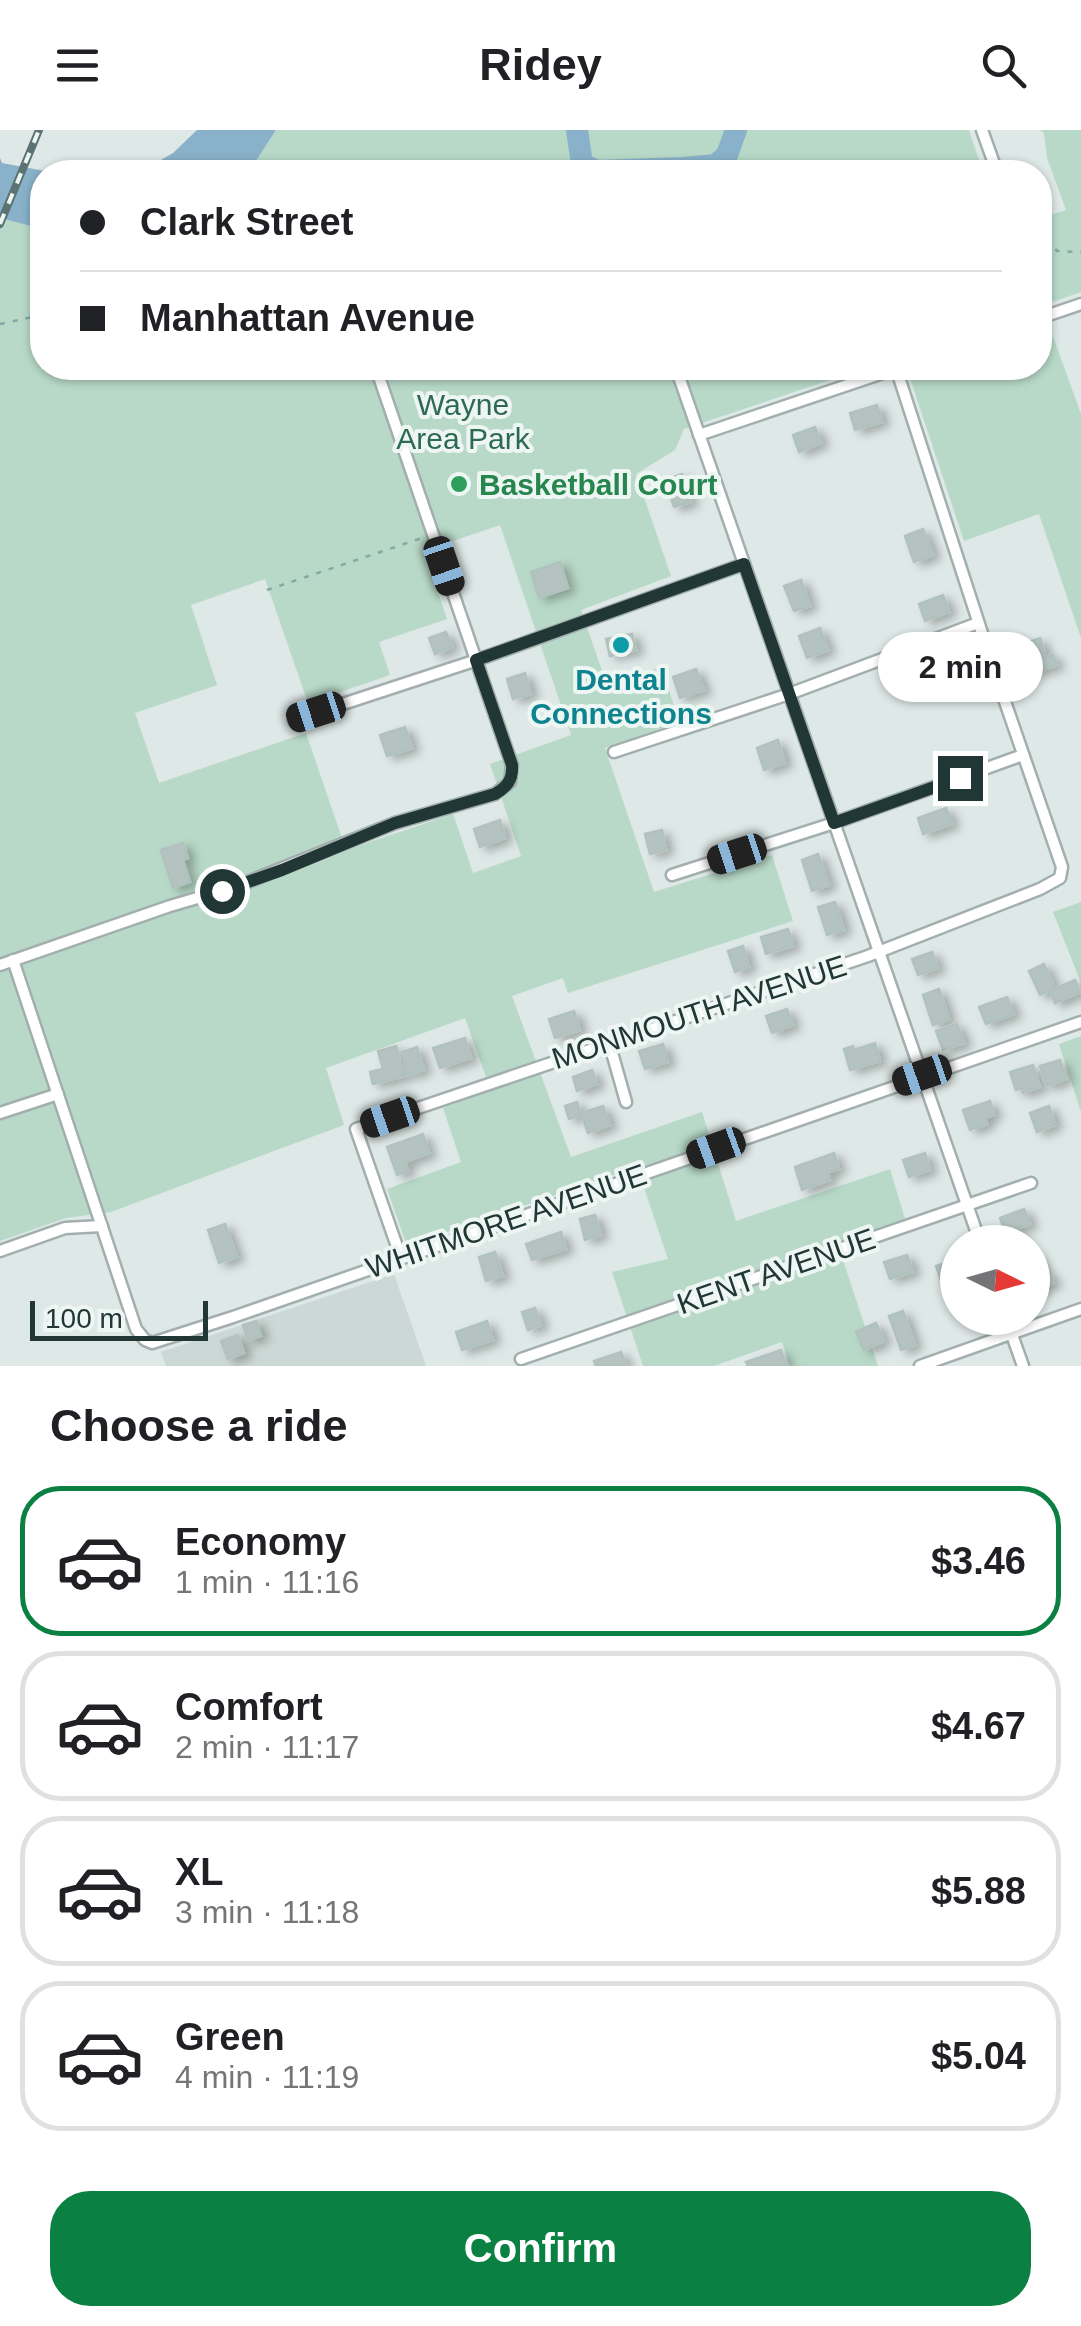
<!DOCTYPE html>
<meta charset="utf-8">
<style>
body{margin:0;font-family:Arial,sans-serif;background:#f6f6f6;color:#202124;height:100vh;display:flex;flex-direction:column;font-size:38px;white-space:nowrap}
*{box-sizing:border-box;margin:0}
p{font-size:32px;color:#757577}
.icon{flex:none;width:55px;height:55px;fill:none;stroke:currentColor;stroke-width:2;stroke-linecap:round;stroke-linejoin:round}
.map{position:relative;height:1236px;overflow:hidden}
.side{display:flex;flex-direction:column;background:#fff;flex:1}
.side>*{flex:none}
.guide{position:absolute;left:30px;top:30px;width:1022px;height:220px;border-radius:40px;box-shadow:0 2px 8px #0004;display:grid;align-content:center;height:220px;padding:0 50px;background:#fff}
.needle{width:65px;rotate:95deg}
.controls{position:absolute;left:940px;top:1095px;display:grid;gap:20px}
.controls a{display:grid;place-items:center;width:110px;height:110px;border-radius:50%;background:#fff;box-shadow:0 2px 8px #0004;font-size:50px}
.scale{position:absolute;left:30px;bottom:25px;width:178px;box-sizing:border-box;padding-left:10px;border:5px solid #213736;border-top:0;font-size:28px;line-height:35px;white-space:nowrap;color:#213736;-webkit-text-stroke:8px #eef6f3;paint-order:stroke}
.end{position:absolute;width:45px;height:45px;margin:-22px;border:12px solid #213736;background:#fff;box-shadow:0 0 0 5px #fff}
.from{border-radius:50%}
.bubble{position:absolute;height:70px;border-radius:35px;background:#fff;box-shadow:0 2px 8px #0004;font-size:32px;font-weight:800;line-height:70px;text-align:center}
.car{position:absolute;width:30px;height:60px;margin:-30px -15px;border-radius:12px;box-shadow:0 0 8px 2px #0007;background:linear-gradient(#222 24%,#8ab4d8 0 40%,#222 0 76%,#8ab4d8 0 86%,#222 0)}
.guide b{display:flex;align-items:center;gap:35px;height:95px;font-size:38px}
.guide b+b{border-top:2px solid #e0e0e0}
.guide i{width:25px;height:25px;background:#202124}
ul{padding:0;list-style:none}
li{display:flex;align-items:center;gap:30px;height:150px;margin:0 20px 15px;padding:0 30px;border:5px solid #e0e0e0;border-radius:40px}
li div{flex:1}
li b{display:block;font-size:38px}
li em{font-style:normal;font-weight:800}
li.on{border-color:#0b8043}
li>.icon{width:90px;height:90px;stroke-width:1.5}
h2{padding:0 50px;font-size:45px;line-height:120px}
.primary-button{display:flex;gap:20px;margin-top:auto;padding:20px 50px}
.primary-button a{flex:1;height:115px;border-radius:40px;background:#0b8043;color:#fff;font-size:40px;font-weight:800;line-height:115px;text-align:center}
header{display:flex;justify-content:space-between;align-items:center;height:130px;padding:0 50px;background:#fff;font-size:45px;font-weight:800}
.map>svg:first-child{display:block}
</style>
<header><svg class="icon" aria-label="menu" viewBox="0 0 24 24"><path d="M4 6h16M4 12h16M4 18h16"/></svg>Ridey<svg class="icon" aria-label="search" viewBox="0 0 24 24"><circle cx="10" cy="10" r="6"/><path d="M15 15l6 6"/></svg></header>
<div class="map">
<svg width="1081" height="1236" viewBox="0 0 1081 1236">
<defs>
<filter id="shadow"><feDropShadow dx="7" dy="4" stdDeviation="5" flood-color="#0004"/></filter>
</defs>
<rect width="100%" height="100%" fill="#dee8e6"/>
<path fill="#ccd8d5" d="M394,1144L426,1236H166L161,1222Z"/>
<g fill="#b8d9c8" fill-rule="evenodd">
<path d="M276,0H969L983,42H245L256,31Z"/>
<path d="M1040,0H1081V162L1052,172L1040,138V88L1066,80L1047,28L1044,3Z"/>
<path d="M0,88L42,99V238H866L684,299L675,320L636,344L671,446L581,480L607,555L662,537L679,592L605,618L654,762L772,725L793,791L568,863L563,848L512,866L571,1027L702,982L736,1091L890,1039L905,1089L837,1112L878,1236H790L782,1212L714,1236H643L612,1142L668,1129L637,1037L407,1116L387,1059L461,1032L443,978L491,961L465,888L326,938L344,995L111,1082L66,1088L0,1111ZM500,395L571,605L490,634L521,726L473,743L453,684L346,720L306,603L159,653L135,583L217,555L191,475L265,449L308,573L390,545L379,512L447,489L424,421Z"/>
<path d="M1050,198L1081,284V508L1039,384L964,411L910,248L939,238H1040V201Z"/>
<path d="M1081,772V853L1053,782Z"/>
<path d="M1081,906V982L1059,914Z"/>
</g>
<g fill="#89b2ca">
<path d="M197,0H276L256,31L245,42H140L173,23Z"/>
<path d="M0,28L2,33L50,42H42V99L0,88Z"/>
</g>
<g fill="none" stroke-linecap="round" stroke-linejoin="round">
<path stroke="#89b2ca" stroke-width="22" d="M577,0L582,34L597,41L683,38L716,35L727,25L736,0"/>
</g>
<g fill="#b4c3c0" stroke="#b1c1be" stroke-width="2.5" filter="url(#shadow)">
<path d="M877,275L882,292L855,300L850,283Z"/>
<path d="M815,297L821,313L799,322L793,305Z"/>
<path d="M682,344L691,372L674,377L665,350Z"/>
<path d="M923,399L933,425L914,432L905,406Z"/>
<path d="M560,432L568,458L539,468L531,442Z"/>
<path d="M801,450L810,476L794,481L784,456Z"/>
<path d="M943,465L949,482L925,491L919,474Z"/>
<path d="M820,498L828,520L807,528L799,506Z"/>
<path d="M446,502L452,517L435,524L429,508Z"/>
<path d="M632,504L636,520L610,526L606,509Z"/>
<path d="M1040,508L1046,527L1053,525L1057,535L1033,543L1023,514Z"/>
<path d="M968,526L976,548L959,555L950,532Z"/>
<path d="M696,539L704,560L680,568L673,547Z"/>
<path d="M525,543L531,564L513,569L507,549Z"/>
<path d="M405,597L412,618L387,626L380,605Z"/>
<path d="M778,610L785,633L764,640L757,618Z"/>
<path d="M946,678L952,694L923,704L918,688Z"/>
<path d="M500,690L505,708L480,717L474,699Z"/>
<path d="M662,700L666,720L650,724L645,704Z"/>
<path d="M183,713L188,728L183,730L190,752L173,758L161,720Z"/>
<path d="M818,724L829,755L812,761L802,730Z"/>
<path d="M835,772L844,800L827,805L818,777Z"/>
<path d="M788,799L793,816L766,824L761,807Z"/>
<path d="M743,816L749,837L735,842L728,821Z"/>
<path d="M932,822L938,838L918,845L912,829Z"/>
<path d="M1044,834L1055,859L1040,865L1029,841Z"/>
<path d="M1075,850L1080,862L1055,873L1050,861Z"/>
<path d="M939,859L949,889L933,895L923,865Z"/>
<path d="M1007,867L1014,884L986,894L979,877Z"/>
<path d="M787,879L793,895L772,903L766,886Z"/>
<path d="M574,881L580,900L555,908L549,889Z"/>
<path d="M957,894L964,913L943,920L936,901Z"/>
<path d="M465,908L471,928L440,938L433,918Z"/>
<path d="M875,913L880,931L850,940L844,919L853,916L854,920Z"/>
<path d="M663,914L668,932L645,939L639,921Z"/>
<path d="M396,916L404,946L373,954L370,942L383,939L378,921Z"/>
<path d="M417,917L424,940L408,945L402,922Z"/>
<path d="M1060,930L1066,949L1047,956L1040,936Z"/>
<path d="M1033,935L1040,957L1023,963L1021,958L1016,960L1010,942Z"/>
<path d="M592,940L597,954L577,961L573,947Z"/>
<path d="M990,971L994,985L985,988L987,994L970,1000L963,980Z"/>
<path d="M577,972L581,985L569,989L565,976Z"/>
<path d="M603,976L610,995L588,1003L581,983Z"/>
<path d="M1049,976L1055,995L1037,1002L1030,983Z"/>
<path d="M423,1004L429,1023L405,1032L408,1041L397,1045L387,1017Z"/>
<path d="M834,1023L839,1039L828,1042L830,1050L802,1060L795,1037Z"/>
<path d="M925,1023L930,1040L909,1047L903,1030Z"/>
<path d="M1024,1079L1030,1094L1006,1103L1000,1088Z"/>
<path d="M595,1085L601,1105L585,1110L580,1089Z"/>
<path d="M225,1094L237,1127L219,1133L208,1100Z"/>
<path d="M561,1102L566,1119L532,1130L526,1114Z"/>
<path d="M495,1122L503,1146L486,1151L479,1127Z"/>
<path d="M907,1125L913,1142L890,1149L884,1132Z"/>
<path d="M1039,1127L1044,1144L1050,1142L1054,1153L1032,1162V1129Z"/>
<path d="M958,1129V1147L942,1153L936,1136Z"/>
<path d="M535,1178L541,1195L528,1200L522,1182Z"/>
<path d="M903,1181L915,1215L901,1220L889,1186Z"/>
<path d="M256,1191L261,1206L248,1210L243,1195Z"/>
<path d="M487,1191L493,1210L462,1220L456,1202Z"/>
<path d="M876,1193L884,1211L864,1220L856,1202Z"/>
<path d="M238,1205L244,1223L228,1229L221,1211Z"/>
<path d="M781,1220L786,1236H748L746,1232Z"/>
<path d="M621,1222L626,1236H596L594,1231Z"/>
</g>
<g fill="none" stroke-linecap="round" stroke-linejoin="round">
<defs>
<g id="minor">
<path d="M982,0L997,42"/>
<path d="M1040,171L1045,186"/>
<path d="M1040,188L1081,174"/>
<path d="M676,238L980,1112"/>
<path d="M699,305L898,238"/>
<path d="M294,590L477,530L744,434"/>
<path d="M614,622L789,564L978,493"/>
<path d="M672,745L834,693L1023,625"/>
<path d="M13,830L136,1199L145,1210L152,1213L233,1187L1081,892"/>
<path d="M0,835L170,776L235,757L395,693L495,664L510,652L512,635L376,238"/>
<path d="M609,912L626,972"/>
<path d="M0,983L58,964"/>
<path d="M0,1121L65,1098L102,1096"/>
<path d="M401,1128L356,999L868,826L1040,759L1060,748L1062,737L990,528L896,238"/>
<path d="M1006,1188L1023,1236"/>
<path d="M521,1229L1031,1053"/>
<path d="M920,1236L1081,1179"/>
</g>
</defs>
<use href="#minor" stroke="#a2afae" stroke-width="15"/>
<g stroke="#81aaa6" stroke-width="2.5" stroke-dasharray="5 8" stroke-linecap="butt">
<path d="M928,42L981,32"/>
<path d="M1040,98L1057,121L1081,122"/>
<path d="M0,194L42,185"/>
<path d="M267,460L422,408"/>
</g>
<use href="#minor" stroke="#fff" stroke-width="10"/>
<defs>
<path id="rail" d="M0,94L39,0"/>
</defs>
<use href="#rail" stroke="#5b7372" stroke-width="8"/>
<use href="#rail" stroke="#eef6f3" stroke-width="4" stroke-dasharray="11" stroke-linecap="butt"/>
</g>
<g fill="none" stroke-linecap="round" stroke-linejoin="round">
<path stroke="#213736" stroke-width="12" d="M222,761L282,740L395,693L495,664C507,657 513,650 512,635L476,530L744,434L834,693L960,648"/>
</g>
<circle fill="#2e9e5b" stroke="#eef6f3" stroke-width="4" cx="459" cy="354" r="10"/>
<circle fill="#0f9aa8" stroke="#eef6f3" stroke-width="4" cx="621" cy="515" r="10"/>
<g text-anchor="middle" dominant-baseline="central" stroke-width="8" stroke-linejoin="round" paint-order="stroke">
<g font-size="30" fill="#2e6a53" stroke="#eef6f3">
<text x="463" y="274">Wayne<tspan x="463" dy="34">Area Park</tspan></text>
</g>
<g font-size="30" font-weight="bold" fill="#27864d" stroke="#eef6f3" text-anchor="start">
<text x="479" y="354">Basketball Court</text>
</g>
<g font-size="30" font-weight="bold" fill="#0d838f" stroke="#eef6f3">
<text x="621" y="549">Dental<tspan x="621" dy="34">Connections</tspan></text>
</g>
<g font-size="30" fill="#213736" stroke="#eef6f3">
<text transform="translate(699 882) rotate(-18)">MONMOUTH AVENUE</text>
<text transform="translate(506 1091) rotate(-19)">WHITMORE AVENUE</text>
<text transform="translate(776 1141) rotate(-19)">KENT AVENUE</text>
</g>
</g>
</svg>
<div class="controls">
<a><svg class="needle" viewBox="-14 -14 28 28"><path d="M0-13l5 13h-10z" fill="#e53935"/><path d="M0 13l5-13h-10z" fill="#757577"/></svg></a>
</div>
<div class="scale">100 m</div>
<i class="end from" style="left:222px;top:761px"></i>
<i class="end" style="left:960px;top:648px"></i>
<div class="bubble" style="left:878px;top:502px;width:165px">2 min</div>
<i class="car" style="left:444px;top:436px;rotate:161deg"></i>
<i class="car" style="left:316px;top:582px;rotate:252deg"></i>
<i class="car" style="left:737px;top:724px;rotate:252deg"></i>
<i class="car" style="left:922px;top:945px;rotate:251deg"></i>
<i class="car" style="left:390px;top:987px;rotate:251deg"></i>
<i class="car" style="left:716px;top:1018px;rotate:250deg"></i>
<div class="guide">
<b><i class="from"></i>Clark Street</b>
<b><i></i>Manhattan Avenue</b>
</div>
</div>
<section class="side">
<h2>Choose a ride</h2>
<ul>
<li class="on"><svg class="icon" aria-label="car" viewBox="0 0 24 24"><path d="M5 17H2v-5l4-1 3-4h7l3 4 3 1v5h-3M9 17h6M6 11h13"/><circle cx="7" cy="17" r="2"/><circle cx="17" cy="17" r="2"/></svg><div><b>Economy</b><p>1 min · 11:16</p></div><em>$3.46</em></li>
<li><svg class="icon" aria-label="car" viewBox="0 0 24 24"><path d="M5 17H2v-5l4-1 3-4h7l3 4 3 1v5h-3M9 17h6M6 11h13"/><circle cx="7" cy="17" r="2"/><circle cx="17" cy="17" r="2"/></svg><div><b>Comfort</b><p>2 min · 11:17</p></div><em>$4.67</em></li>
<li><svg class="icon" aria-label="car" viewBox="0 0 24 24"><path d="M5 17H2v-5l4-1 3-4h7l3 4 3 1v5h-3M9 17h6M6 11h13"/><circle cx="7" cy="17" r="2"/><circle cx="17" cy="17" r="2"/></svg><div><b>XL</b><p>3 min · 11:18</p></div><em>$5.88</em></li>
<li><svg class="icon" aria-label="car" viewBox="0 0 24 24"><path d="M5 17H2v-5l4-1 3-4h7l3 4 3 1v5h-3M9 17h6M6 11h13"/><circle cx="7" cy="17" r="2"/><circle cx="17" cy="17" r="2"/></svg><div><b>Green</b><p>4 min · 11:19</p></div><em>$5.04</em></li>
</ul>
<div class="primary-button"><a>Confirm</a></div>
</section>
